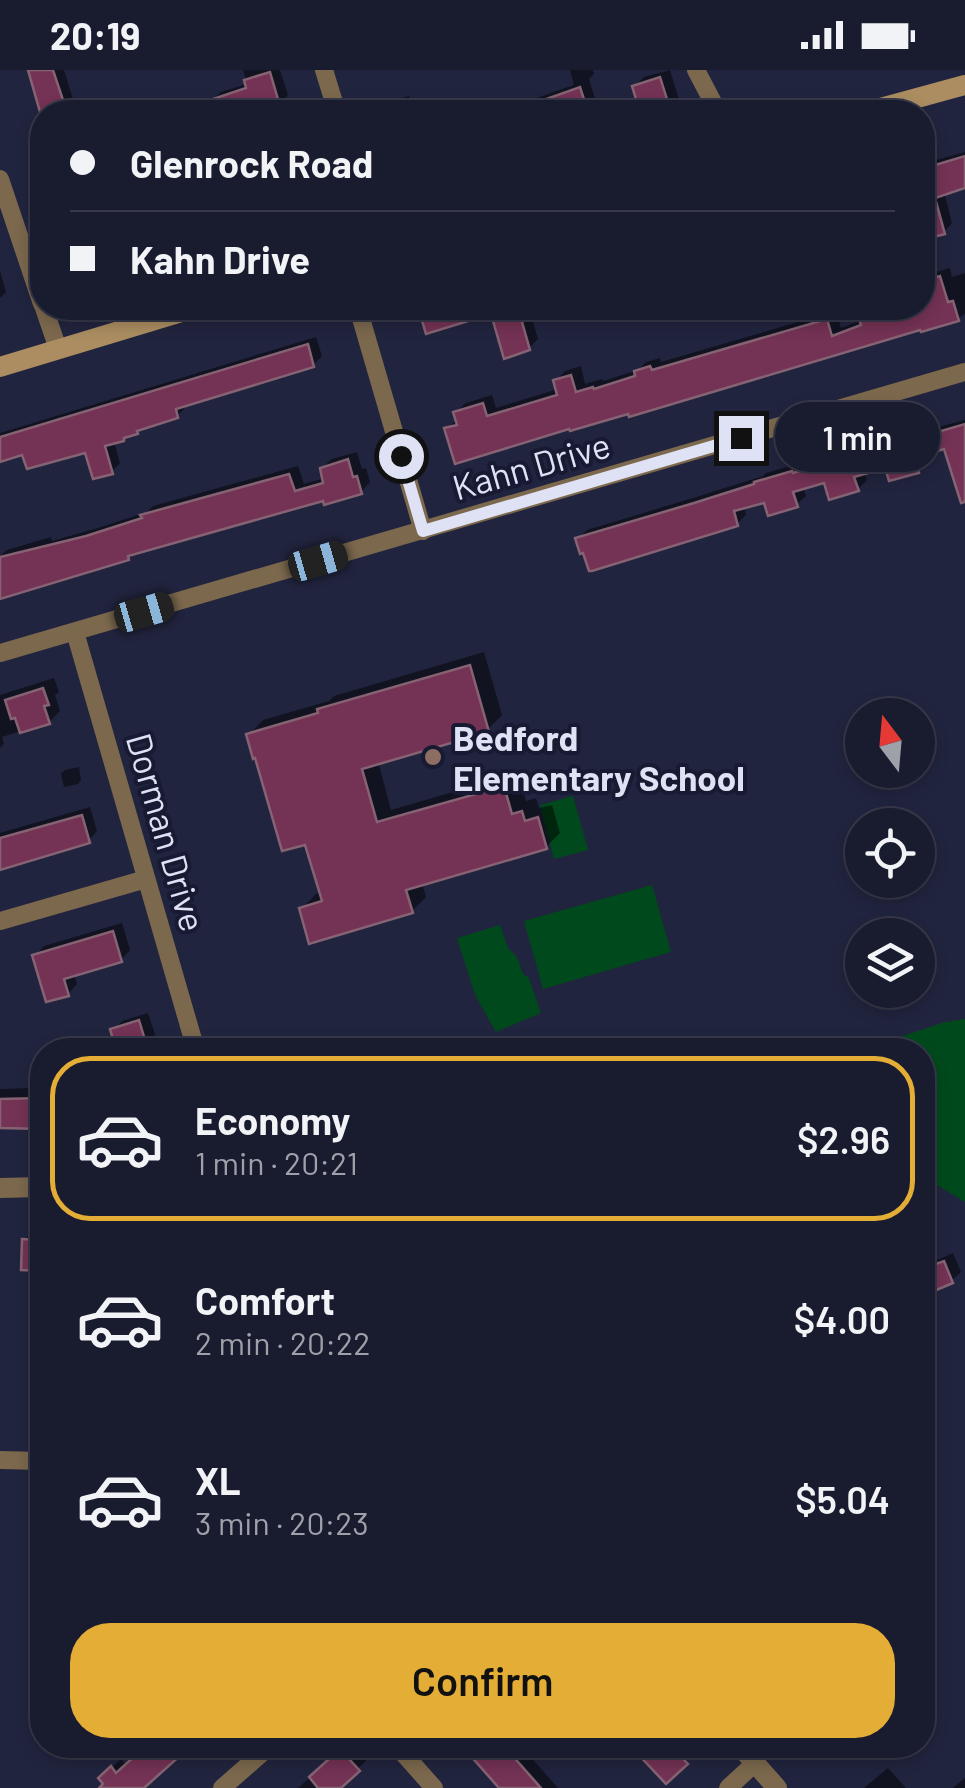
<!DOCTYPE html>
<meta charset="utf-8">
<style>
body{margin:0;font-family:Barlow,sans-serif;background:#26283a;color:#f1f3f6;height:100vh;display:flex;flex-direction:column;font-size:38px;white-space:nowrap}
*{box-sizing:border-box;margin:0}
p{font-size:32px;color:#9fa1aa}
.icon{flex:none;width:55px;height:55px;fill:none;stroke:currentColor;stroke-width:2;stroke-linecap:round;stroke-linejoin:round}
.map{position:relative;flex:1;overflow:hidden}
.drawer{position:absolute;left:30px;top:968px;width:905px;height:720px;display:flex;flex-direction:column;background:#191b2e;border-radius:40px;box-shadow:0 5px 15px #0003,0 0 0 2px #37394a}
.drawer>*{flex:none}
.top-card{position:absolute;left:30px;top:30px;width:905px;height:220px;border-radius:40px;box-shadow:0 5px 15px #0003,0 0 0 2px #37394a;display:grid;align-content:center;height:220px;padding:0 40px;background:#191b2e}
.needle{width:65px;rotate:344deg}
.buttons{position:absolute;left:845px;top:628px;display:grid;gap:20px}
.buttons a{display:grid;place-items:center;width:90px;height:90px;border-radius:50%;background:#191b2e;box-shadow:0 5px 15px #0003,0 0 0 2px #37394a;font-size:50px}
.end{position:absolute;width:45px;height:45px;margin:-22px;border:12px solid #dfe2f4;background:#111;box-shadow:0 0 0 5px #111}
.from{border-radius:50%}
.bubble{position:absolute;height:70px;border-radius:35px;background:#191b2e;box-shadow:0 5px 15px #0003,0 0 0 2px #37394a;font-size:32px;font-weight:600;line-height:70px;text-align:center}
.car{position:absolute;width:30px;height:60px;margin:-30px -15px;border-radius:12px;box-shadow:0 0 8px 2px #0007;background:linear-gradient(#222 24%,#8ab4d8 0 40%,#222 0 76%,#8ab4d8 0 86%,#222 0)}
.top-card b{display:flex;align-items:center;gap:35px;height:95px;font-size:38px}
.top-card b+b{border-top:2px solid #37394a}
.top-card i{width:25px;height:25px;background:#f1f3f6}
ul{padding:18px 0 0;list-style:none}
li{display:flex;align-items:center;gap:30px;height:165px;margin:0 20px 15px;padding:0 20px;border:5px solid transparent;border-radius:40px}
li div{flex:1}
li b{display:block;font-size:38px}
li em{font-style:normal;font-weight:600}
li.selected{border-color:#e4ad35}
li>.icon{width:90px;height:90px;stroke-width:1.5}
.action{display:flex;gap:20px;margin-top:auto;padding:20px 40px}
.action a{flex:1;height:115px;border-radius:40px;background:#e4ad35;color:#111;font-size:40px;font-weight:600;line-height:115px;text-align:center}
.status{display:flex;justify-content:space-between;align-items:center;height:70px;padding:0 50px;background:#191b2e;direction:ltr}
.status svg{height:28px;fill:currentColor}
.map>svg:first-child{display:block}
</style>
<div class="status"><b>20:19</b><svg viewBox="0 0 49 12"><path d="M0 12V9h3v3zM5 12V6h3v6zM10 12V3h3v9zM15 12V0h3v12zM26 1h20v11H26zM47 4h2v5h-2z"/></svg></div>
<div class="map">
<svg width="965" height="1718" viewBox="0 0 965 1718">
<rect width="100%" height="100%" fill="#21243e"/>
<g fill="#00491c">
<path d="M573,726L588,780L554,789L540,735Z"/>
<path d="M652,815L671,882L543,919L524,851Z"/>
<path d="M500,855L508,878L517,887L523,904L529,908L541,943L496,962L475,925L457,868Z"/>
<path d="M965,949V1132L937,1115L923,1061L922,980H900L897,968L945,952Z"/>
</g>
<g fill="#0007">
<path d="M30,0H64L77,42H43Z"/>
<path d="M243,0H280L288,25L279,34L253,30H212L221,22L247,14Z"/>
<path d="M570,0H593L594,4L589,9L599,42H483L512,33L513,36L574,15Z"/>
<path d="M670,0L679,30L669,39L658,42H642L634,17L644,7Z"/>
<path d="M409,26L415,42H371L378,36Z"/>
<path d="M965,82V116L944,122L952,153L944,162L922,148V94Z"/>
<path d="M950,198L952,207L965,203V244L957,249L447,359L458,348L456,342L466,333L492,325L496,338L558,319L556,311L565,301L581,296L585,314L602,309L603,311L638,300L646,292L660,288L661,292L836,241L841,258L862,250L859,241L863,238H898L899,239L922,238V206Z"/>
<path d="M0,201L6,222L0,228Z"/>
<path d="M426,238H529L538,269L529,278L495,248L484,251L482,244L422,242Z"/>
<path d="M316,267L322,286L313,295L185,334L186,337L177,346L142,356L137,362L114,371L120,393L111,402L87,380L25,385L0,392V363Z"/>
<path d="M965,350V402L946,376L924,382L927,391L917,400L887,395L864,401L867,410L858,419L826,410L803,417L806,426L796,435L766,430L744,436L746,445L737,454L578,469L587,460L706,424L763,406L766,403L801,393L802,395L922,358L923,361Z"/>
<path d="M357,382L362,399L366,398L370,412L361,422L324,428L134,482L128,487L0,526V486L7,480L51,467L52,471L98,458L147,442L153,436L298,396L304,414L325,408L322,398L332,389Z"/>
<path d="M484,582L502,645L488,659L378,691L391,740L518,703L526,731L536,728L539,738L552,735L560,763L546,777L422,813L426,827L412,841L302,838L316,824L322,822L307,771L249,665L263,650L329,631L334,626Z"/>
<path d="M54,608L59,622L55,625L60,641L49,652L2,667L4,674L0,678V625Z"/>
<path d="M79,697L81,710L78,714L64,717L61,704L65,700Z"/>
<path d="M90,737L97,761L88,771L0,797V763Z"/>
<path d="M122,853L130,880L121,890L74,904L77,914L68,924L35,886L44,876Z"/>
<path d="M148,943L160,980H119L113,960L122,951Z"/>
<path d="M42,1009V1056H0V1019L33,1018Z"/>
<path d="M34,1160L42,1161V1198L23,1197L24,1170Z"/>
<path d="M953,1183L961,1202L951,1211L923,1223L922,1197Z"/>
<path d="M150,1675H189L140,1718H99L105,1713L110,1699L121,1689L127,1696Z"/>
<path d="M347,1675H354L367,1690L337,1718H298Z"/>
<path d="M464,1675H520L558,1718H502Z"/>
<path d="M634,1675H688L695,1683L666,1711Z"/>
<path d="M888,1698L906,1718H864Z"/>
<path d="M965,1708V1718H953L954,1717Z"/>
</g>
<g fill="#743254" stroke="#866373" stroke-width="2.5">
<path d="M28,0H53L67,42H40Z"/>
<path d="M270,2L280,36L254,42L251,33L214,42L210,30L246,18L244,10Z"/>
<path d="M660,7L671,42H640L632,16Z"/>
<path d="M580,17L588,42H519L518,39Z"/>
<path d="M965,86V118L935,128L945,164L925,169L922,158V99Z"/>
<path d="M940,206L948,232L953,231L959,251L921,262L920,260L629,347L628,344L570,361L569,359L455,394L444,358L457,355L453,342L483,333L487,346L557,325L553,310L571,305L576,322L593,317L594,319L635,306L634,301L650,296L652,300L827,249L832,266L861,255L856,240L866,238H886L889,247L922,238V211Z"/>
<path d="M432,238H518L530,280L504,289L491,244L426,264L419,241Z"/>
<path d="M308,274L314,297L176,339L178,348L137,361L138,364L124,368V371L105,376L113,404L93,409L85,383L27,399L22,385L0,392V367Z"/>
<path d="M965,354V432L961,433L944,379L914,388L919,403L889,411L885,398L854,407L859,421L829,430L824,413L793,422L798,437L768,446L764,433L734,441L738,456L592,501H589L583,483L580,484L575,468L694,433L754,414V412L792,401L793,403L874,377L913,366L914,369Z"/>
<path d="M348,389L353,407L357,406L362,424L324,435L323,431L128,486L129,490L0,529V487L86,466L142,448L140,445L289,404L295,421L323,413L320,398Z"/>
<path d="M470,595L489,662L362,699L377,752L504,716L512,744L522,741L525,751L538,747L547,779L406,820L413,843L309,874L299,838L322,831L305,775L282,781L255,688L253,689L246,664L318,643L317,639Z"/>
<path d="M43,618L49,635L44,636L50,654L20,663L15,648L11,649L5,630Z"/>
<path d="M82,745L90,773L0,800V768Z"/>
<path d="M113,861L122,892L64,909L69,926L46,932L32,885Z"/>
<path d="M139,950L148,980H116L110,959Z"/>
<path d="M42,1028V1059L0,1058V1029Z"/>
<path d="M22,1169L42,1170V1201L21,1200Z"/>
<path d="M944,1191L953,1213L922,1226V1199Z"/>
<path d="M147,1675H192L144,1718H99L103,1714L98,1708L111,1696L116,1703Z"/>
<path d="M461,1675H503L541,1718H499Z"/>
<path d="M646,1675H670L688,1694L666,1714L637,1683Z"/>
<path d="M340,1679L360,1701L341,1718H318L309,1707Z"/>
</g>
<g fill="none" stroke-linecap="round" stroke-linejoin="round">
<g stroke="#7b684d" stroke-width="18">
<path d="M324,0L337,42"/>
<path d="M696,0L718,42"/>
<path d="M0,109L42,234"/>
<path d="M44,238L58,279"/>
<path d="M358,238L423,461"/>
<path d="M75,562L196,980"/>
<path d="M0,583L965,302"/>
<path d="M0,851L146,809"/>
<path d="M0,1390L42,1391"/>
<path d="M396,1675L434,1718"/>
<path d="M222,1718L271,1675"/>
<path d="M728,1718L755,1693"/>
</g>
<g stroke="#7b684d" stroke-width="20">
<path d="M0,1118L42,1117"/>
<path d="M739,1675L777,1718"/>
</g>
<g stroke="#ab8d61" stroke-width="20">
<path d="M866,42L965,15"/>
<path d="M0,297L195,238"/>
</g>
</g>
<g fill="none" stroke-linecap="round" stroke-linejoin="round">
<path stroke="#dfe2f4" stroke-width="12" d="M401,386L423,461L741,368"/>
</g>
<circle fill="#8d6e63" stroke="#181a34" stroke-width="4" cx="433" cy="687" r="10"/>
<g text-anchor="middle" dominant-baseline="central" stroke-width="8" stroke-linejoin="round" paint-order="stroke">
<g font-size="35" fill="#dfe2f4" stroke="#181a34">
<text transform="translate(531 395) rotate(-16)">Kahn Drive</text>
<text transform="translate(167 762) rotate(74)">Dorman Drive</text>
</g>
<g font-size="35" font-weight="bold" fill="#dfe2f4" stroke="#181a34" text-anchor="start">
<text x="453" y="667">Bedford<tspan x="453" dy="40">Elementary School</tspan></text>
</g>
</g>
</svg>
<div class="buttons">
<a><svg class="needle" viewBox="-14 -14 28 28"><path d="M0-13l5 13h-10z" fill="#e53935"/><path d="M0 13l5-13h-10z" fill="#9fa1aa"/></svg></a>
<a><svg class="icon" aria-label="locate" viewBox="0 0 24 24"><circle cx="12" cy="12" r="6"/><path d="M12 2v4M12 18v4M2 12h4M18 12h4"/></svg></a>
<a><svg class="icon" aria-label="layers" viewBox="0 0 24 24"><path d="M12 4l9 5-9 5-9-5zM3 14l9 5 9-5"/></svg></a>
</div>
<i class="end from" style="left:401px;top:386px"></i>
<i class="end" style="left:741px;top:368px"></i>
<div class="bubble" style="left:775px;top:332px;width:165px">1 min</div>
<i class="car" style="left:318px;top:491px;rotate:74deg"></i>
<i class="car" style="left:144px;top:542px;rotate:74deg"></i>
<div class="top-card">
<b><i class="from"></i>Glenrock Road</b>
<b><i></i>Kahn Drive</b>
</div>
<section class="drawer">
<ul>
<li class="selected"><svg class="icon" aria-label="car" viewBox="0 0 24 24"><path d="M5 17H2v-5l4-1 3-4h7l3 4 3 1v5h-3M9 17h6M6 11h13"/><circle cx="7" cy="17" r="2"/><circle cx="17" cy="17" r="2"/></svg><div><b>Economy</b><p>1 min · 20:21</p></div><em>$2.96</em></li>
<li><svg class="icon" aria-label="car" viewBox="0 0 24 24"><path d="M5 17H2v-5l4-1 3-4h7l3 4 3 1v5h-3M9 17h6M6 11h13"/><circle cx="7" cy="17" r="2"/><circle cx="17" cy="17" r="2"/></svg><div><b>Comfort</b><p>2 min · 20:22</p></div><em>$4.00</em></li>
<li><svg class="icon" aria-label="car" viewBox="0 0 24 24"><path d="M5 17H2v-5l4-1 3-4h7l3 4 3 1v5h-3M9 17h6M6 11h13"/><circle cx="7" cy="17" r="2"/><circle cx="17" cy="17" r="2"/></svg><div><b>XL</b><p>3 min · 20:23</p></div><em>$5.04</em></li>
</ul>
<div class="action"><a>Confirm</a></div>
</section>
</div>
